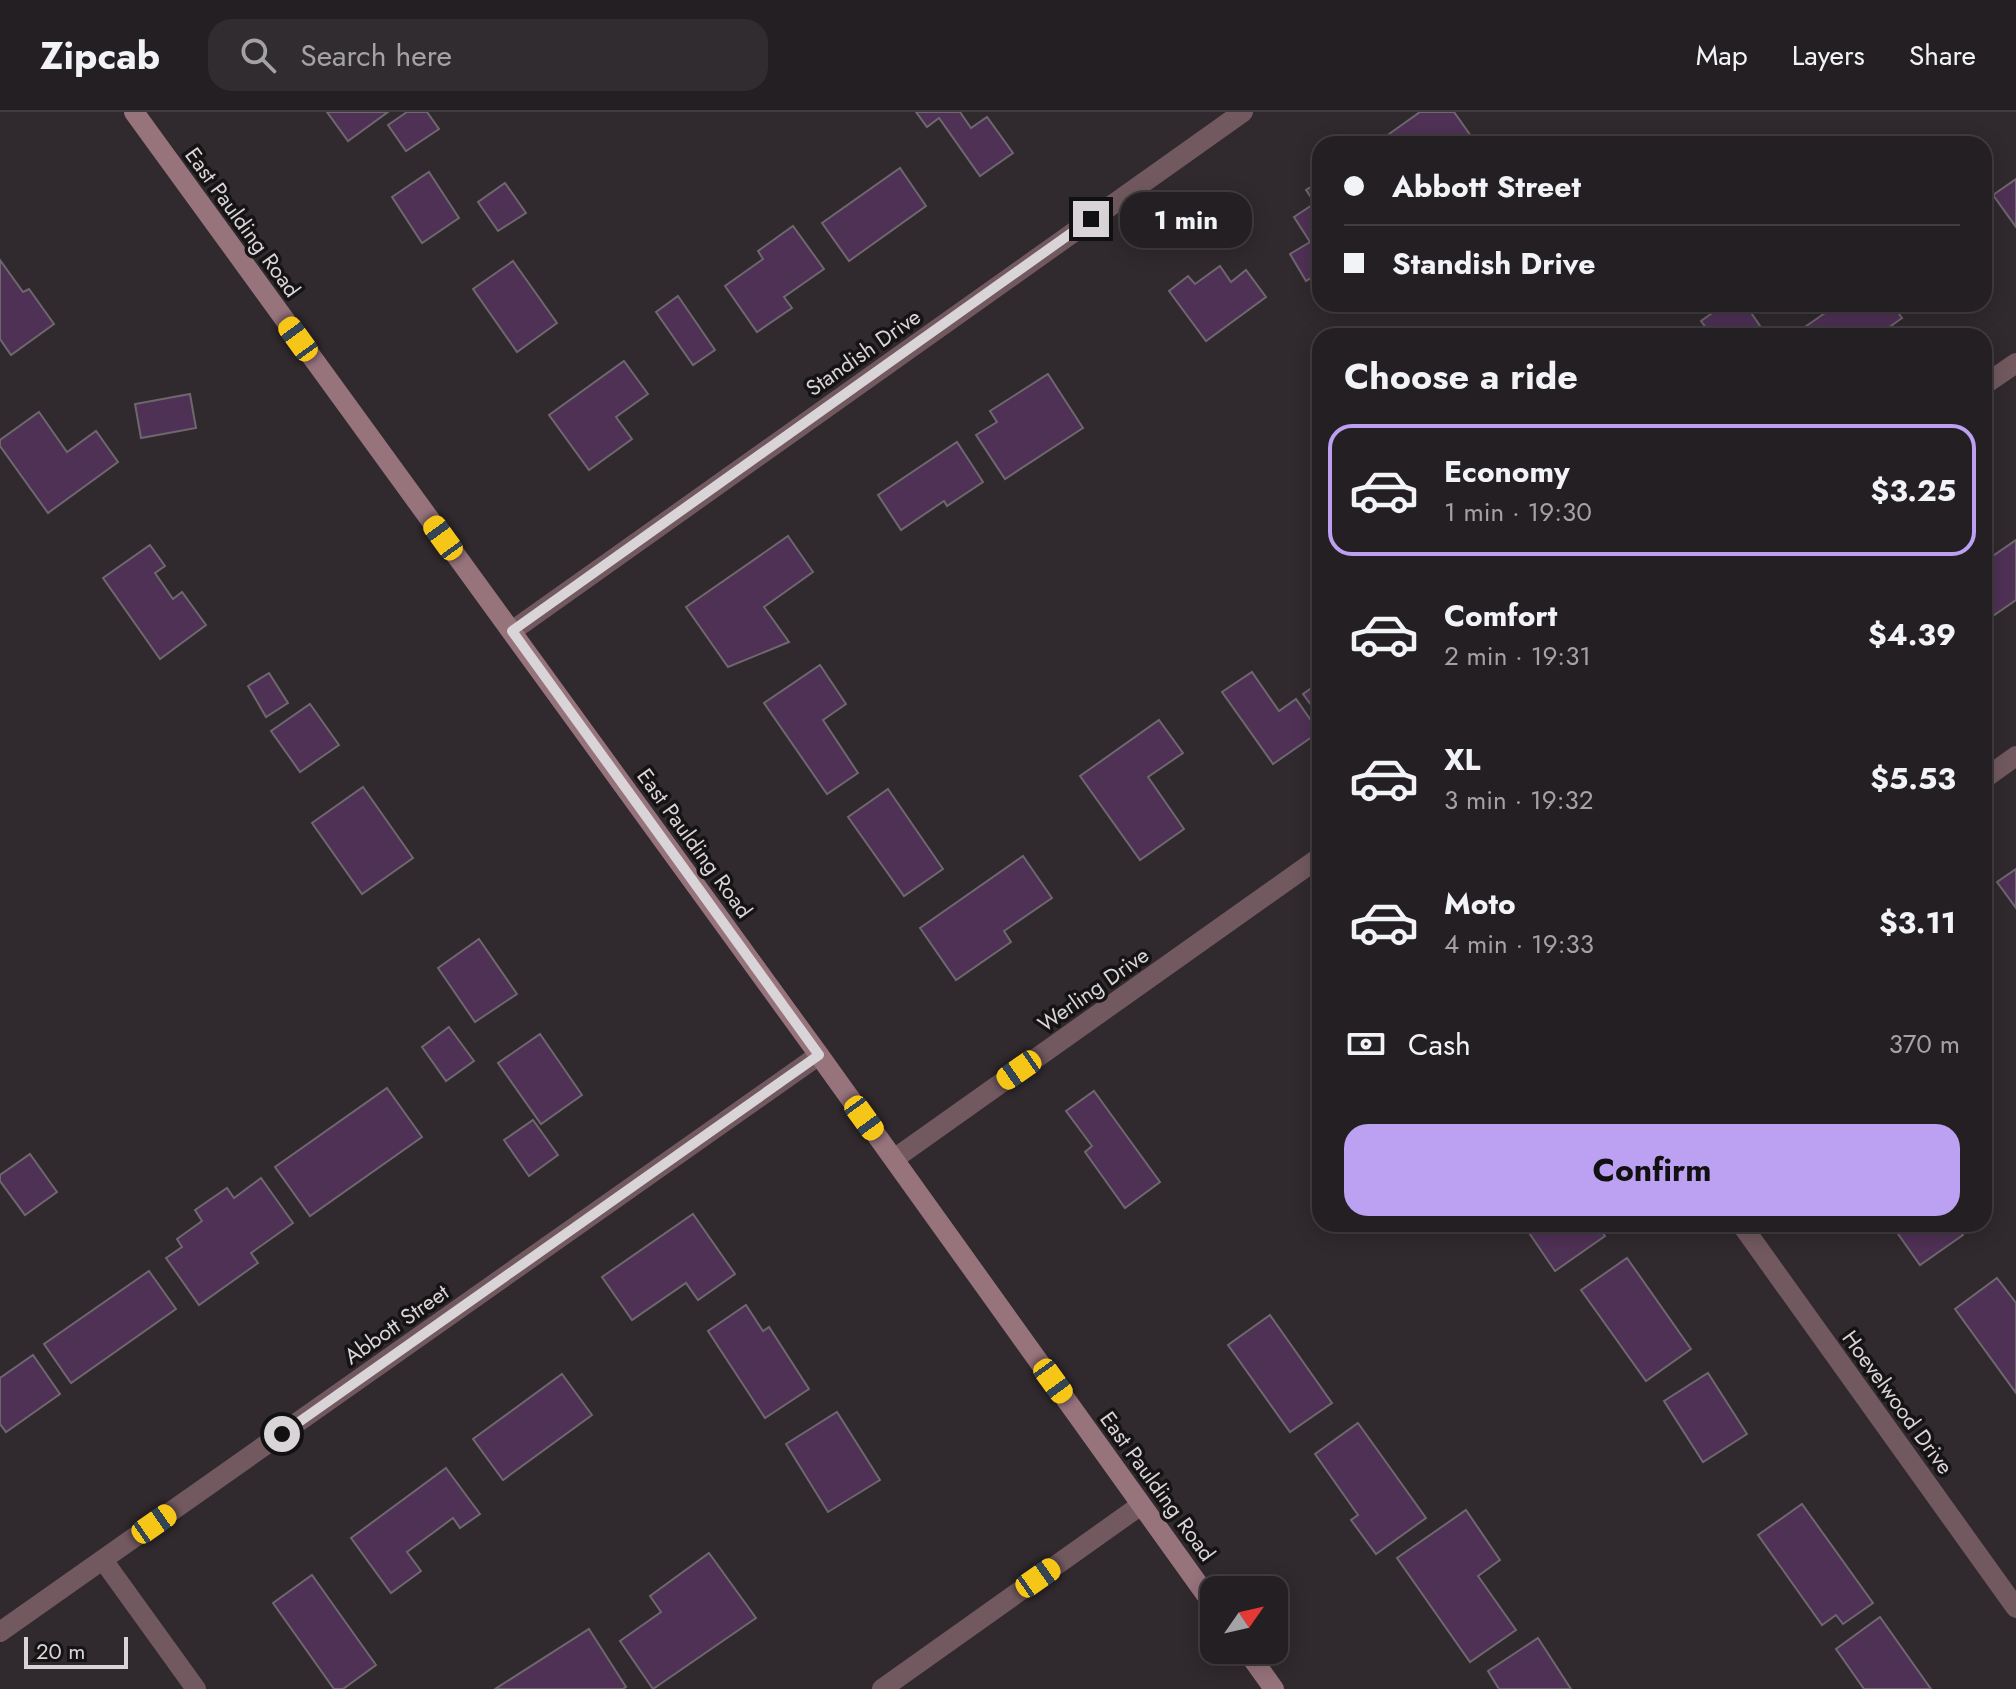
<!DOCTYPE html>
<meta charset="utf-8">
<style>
body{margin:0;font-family:Jost,sans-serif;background:#302c2f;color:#f1f3f6;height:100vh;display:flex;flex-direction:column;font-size:30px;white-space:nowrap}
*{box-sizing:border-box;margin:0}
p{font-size:26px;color:#a3a2a5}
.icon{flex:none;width:44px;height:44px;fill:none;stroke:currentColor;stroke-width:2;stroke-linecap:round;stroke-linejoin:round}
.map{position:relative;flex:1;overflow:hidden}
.drawer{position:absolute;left:1312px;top:216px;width:680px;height:904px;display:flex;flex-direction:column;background:#241f22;border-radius:24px;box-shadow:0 4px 20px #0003,0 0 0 2px #413d40}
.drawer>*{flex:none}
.top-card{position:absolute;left:1312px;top:24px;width:680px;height:176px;border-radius:24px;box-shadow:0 4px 20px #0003,0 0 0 2px #413d40;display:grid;align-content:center;height:176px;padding:0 32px;background:#241f22}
.needle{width:52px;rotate:56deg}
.tools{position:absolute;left:1200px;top:1464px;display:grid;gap:16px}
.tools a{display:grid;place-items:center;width:88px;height:88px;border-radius:16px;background:#241f22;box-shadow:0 4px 20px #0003,0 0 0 2px #413d40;font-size:40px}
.scale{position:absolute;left:24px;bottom:20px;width:104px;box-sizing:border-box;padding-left:8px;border:4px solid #d9d4d7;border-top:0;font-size:22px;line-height:28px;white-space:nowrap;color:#d9d4d7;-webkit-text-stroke:6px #161315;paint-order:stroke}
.end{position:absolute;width:36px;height:36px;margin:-18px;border:10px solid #d9d4d7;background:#111;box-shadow:0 0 0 4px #111}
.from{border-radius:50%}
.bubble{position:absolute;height:56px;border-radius:24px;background:#241f22;box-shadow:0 4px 20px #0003,0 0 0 2px #413d40;font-size:26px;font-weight:700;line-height:56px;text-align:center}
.car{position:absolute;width:24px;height:48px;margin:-24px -12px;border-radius:10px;box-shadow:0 0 6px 2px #0007;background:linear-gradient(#f5c518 24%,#345 0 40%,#f5c518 0 76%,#345 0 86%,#f5c518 0)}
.top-card b{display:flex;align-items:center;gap:28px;height:76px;font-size:30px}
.top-card b+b{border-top:2px solid #413d40}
.top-card i{width:20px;height:20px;background:#f1f3f6}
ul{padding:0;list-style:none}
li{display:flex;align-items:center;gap:24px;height:132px;margin:0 16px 12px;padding:0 16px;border:4px solid transparent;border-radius:24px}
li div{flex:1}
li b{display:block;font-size:30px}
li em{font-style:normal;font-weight:700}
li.on{border-color:#bca0f2}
li>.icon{width:72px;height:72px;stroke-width:1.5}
h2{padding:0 32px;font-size:36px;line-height:96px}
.pay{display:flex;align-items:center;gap:20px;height:88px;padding:0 32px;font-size:30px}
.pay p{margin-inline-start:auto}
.primary-button{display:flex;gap:16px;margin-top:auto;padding:16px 32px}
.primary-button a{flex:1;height:92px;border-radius:24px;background:#bca0f2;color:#111;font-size:32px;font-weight:700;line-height:92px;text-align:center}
header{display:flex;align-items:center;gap:48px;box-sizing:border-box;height:112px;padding:0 40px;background:#241f22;border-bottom:2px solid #413d40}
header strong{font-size:38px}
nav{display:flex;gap:44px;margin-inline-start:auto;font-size:28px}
.search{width:560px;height:72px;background:#302c2f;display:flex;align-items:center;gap:20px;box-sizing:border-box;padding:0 28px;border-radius:24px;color:#a3a2a5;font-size:30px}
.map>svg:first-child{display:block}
</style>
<header>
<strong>Zipcab</strong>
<div class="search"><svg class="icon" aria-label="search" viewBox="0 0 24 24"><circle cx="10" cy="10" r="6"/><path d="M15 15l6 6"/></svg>Search here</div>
<nav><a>Map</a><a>Layers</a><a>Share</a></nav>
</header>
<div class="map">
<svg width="2016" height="1577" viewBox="0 0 2016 1577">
<rect width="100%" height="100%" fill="#30292d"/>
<g fill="#4f3155" stroke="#6d676e" stroke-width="2">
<path d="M327,0H388L348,29Z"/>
<path d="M407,0H427L439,17L406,39L388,13Z"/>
<path d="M916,0H960L971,16L987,5L1013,41L980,64L939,6L927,15Z"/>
<path d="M1420,0H1454L1471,24L1459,32H1375Z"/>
<path d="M900,56L926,94L849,149L822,111Z"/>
<path d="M429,60L459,106L422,131L392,85Z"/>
<path d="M2016,67V115L1993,83Z"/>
<path d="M1320,69V160L1306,169L1290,142L1310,130L1294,105L1315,91L1306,78Z"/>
<path d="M505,71L526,101L498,119L478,90Z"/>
<path d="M793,114L824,157L784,185L792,196L757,220L725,174L763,147L758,139Z"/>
<path d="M0,148L23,180L29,177L54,212L11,243L0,227Z"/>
<path d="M513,149L557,211L517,240L473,177Z"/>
<path d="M1220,154L1231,170L1246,158L1266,185L1206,229L1169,179L1188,164L1195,172Z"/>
<path d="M678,184L715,238L693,253L656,200Z"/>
<path d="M1725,192H1745L1767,224H1712L1701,209Z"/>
<path d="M1838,192H1892L1902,206L1877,224H1792Z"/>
<path d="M624,249L648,282L616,305L632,327L589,358L549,303Z"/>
<path d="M1048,262L1083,316L1005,367L976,323L997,310L990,299Z"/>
<path d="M190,282L196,316L141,326L135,292Z"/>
<path d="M39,300L67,340L96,319L118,350L48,401L0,334V328Z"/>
<path d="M957,330L983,370L947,394L944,389L901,418L878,383Z"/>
<path d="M788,424L813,460L764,495L789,530L728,555L686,495Z"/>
<path d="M2016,428V488L1984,510V450Z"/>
<path d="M150,433L165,454L155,461L173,487L182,480L206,513L160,547L103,466Z"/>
<path d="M820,553L846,592L823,608L858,661L827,682L764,591Z"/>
<path d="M1252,560L1279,599L1296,587L1319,620L1273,652L1222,580Z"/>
<path d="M269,561L288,591L266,605L248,574Z"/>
<path d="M1320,570V605L1303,582Z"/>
<path d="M310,592L339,633L300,660L271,619Z"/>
<path d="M1159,608L1183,641L1148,665L1184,717L1140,748L1080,664Z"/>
<path d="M363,675L413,746L362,782L312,711Z"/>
<path d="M888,677L943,757L904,784L848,705Z"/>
<path d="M1023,744L1052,786L1004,819L1011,830L956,868L920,816Z"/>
<path d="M2016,757V796L1997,770Z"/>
<path d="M479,827L517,882L475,910L438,856Z"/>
<path d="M449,915L474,949L446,969L422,935Z"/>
<path d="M540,922L582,983L541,1012L498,951Z"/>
<path d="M387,976L422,1025L310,1104L275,1055Z"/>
<path d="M1094,979L1160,1070L1125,1096L1085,1040L1092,1034L1066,999Z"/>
<path d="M533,1008L558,1043L529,1064L504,1028Z"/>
<path d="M30,1042L57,1080L25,1103L0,1069V1063Z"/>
<path d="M261,1066L293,1111L251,1141L258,1151L199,1193L166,1146L182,1135L177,1127L202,1109L195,1098L227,1076L234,1086Z"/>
<path d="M693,1102L735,1162L698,1188L686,1171L632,1208L602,1165Z"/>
<path d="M1523,1112H1596L1605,1124L1555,1159Z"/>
<path d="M1891,1112H1955L1963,1123L1920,1153Z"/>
<path d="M1627,1146L1691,1237L1646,1269L1581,1178Z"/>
<path d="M149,1159L176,1197L71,1271L44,1232Z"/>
<path d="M1997,1166L2016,1191V1281L1955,1197Z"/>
<path d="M746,1193L763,1219L769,1215L809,1277L765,1306L708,1219Z"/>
<path d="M1270,1203L1332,1291L1290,1320L1228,1233Z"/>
<path d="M33,1243L60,1282L6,1320L0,1312V1266Z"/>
<path d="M1708,1261L1747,1322L1703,1350L1664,1289Z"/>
<path d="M562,1262L592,1303L503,1368L473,1327Z"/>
<path d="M837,1300L880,1368L828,1400L786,1332Z"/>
<path d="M1358,1311L1426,1406L1376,1442L1351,1408L1358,1403L1315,1342Z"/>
<path d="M446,1356L480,1402L460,1416L453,1406L407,1440L421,1459L391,1481L351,1426Z"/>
<path d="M1802,1392L1873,1491L1843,1512L1836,1503L1822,1513L1758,1423Z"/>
<path d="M1466,1398L1500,1448L1478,1464L1516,1518L1470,1550L1397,1446Z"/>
<path d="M709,1441L756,1506L653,1577L620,1529L661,1500L650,1484Z"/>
<path d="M312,1463L376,1553L343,1577H334L273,1491Z"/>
<path d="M1880,1505L1931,1577H1864L1836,1537Z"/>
<path d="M589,1517L626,1575L623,1577H495Z"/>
<path d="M1538,1526L1571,1577H1499L1488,1559Z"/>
</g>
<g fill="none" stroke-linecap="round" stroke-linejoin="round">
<g stroke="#71595f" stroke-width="20">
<path d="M1984,273L2016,251"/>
<path d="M512,519L1243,0"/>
<path d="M1984,667L2016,644"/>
<path d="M894,1047L1320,745"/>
<path d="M1741,1112L2016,1496"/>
<path d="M103,1448L196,1577"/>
<path d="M0,1520L819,943"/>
<path d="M882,1577L1141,1393"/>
</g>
<g stroke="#97737c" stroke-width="20">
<path d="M134,0L819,943L1214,1494"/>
<path d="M1246,1538L1274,1577"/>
</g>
</g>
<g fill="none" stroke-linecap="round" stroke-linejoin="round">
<path stroke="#d9d4d7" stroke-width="10" d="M282,1322L819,943L512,519L1091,107"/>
</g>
<g text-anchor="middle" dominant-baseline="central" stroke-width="7" stroke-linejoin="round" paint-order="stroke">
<g font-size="22" fill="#d9d4d7" stroke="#161315">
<text transform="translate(243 110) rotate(54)">East Paulding Road</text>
<text transform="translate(863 240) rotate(-35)">Standish Drive</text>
<text transform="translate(695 731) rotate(54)">East Paulding Road</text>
<text transform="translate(1093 877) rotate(-35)">Werling Drive</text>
<text transform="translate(396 1212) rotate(-35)">Abbott Street</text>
<text transform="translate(1898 1290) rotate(54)">Hoevelwood Drive</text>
<text transform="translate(1158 1374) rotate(54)">East Paulding Road</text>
</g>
</g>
</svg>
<div class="tools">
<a><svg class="needle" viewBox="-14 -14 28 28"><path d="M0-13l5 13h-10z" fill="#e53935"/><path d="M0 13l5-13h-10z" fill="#a3a2a5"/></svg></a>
</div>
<div class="scale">20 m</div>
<i class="end from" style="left:282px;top:1322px"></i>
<i class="end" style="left:1091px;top:107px"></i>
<div class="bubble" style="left:1120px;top:80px;width:132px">1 min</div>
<i class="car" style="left:298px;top:227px;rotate:324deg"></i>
<i class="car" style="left:443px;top:426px;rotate:324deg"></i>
<i class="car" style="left:1019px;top:958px;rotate:235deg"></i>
<i class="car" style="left:864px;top:1006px;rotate:144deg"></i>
<i class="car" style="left:1053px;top:1269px;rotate:144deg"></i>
<i class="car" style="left:154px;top:1412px;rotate:55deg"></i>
<i class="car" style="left:1038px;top:1466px;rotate:55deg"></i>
<div class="top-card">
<b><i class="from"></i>Abbott Street</b>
<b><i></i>Standish Drive</b>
</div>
<section class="drawer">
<h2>Choose a ride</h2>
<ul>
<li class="on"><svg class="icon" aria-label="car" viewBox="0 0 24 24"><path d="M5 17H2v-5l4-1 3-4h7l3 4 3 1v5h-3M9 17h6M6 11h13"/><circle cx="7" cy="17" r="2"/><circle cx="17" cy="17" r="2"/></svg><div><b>Economy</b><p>1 min · 19:30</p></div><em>$3.25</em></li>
<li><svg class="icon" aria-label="car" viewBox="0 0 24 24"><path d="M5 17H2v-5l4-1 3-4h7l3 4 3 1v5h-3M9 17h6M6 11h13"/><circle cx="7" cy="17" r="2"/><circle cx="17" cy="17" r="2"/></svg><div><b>Comfort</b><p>2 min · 19:31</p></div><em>$4.39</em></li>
<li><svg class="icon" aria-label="car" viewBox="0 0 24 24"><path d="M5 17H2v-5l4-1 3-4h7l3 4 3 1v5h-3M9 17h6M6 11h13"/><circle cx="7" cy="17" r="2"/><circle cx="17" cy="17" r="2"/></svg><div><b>XL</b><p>3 min · 19:32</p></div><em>$5.53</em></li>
<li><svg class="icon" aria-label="car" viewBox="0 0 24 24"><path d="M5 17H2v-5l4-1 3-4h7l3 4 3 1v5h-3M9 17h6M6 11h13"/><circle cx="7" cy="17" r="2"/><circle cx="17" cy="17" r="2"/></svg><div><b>Moto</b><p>4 min · 19:33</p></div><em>$3.11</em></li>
</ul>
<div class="pay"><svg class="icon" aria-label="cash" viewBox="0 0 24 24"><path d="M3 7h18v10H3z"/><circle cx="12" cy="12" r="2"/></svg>Cash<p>370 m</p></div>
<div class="primary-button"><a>Confirm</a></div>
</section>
</div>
